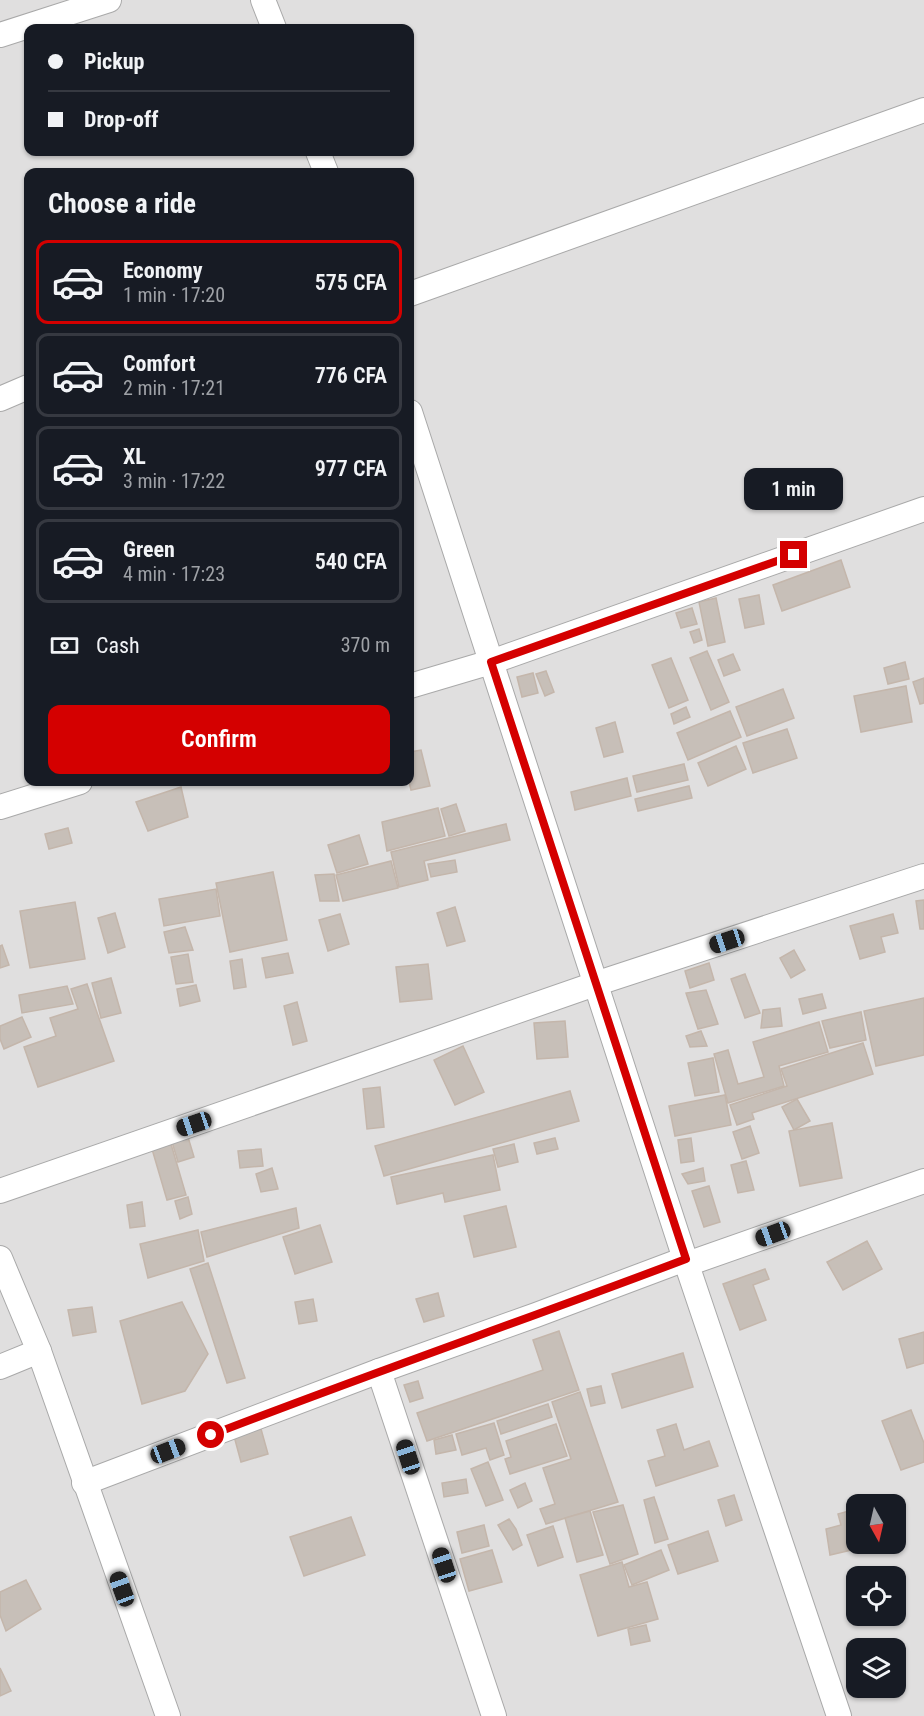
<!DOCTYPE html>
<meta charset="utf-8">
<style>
body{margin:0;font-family:"Roboto Condensed",sans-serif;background:#242831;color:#f1f3f6;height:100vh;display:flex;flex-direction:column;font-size:22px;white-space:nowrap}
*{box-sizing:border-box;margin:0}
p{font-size:20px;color:#9ea1a6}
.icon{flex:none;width:33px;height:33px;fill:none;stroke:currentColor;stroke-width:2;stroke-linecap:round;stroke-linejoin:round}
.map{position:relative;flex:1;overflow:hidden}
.side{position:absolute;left:24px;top:168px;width:390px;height:618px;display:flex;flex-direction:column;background:#171b24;border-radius:12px;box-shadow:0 2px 4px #0004}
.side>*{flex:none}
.top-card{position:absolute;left:24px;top:24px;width:390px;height:132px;border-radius:12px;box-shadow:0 2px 4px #0004;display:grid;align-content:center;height:132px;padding:0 24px;background:#171b24}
.needle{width:39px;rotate:172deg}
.buttons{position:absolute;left:846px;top:1494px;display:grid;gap:12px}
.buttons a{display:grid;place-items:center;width:60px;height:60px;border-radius:12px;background:#171b24;box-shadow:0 2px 4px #0004;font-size:30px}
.end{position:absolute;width:27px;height:27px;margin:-14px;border:8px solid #d40000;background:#fff;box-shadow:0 0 0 3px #fff}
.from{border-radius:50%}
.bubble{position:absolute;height:42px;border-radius:12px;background:#171b24;box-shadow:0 2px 4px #0004;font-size:20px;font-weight:600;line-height:42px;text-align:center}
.car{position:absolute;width:18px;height:36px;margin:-18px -9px;border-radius:8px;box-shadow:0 0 4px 2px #0007;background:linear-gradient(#222 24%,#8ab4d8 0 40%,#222 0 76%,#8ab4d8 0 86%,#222 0)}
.top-card b{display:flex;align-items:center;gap:21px;height:57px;font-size:22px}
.top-card b+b{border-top:2px solid #363941}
.top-card i{width:15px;height:15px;background:#f1f3f6}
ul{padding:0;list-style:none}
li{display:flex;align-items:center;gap:18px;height:84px;margin:0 12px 9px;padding:0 12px;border:3px solid #363941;border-radius:12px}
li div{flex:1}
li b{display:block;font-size:22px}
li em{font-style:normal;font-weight:600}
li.current{border-color:#d40000}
li>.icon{width:54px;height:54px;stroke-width:1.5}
h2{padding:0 24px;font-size:27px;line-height:72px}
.pay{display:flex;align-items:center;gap:15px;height:66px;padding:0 24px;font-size:22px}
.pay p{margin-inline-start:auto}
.cta{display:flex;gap:12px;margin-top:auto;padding:12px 24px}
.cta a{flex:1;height:69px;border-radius:12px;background:#d40000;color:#fff;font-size:24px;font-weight:600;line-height:69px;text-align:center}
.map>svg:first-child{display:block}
</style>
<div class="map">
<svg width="924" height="1716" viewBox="0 0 924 1716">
<rect width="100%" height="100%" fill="#f2efe9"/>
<path fill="#e0dfdf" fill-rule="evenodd" d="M0,0H924V1716H0ZM28,28H410V152H28ZM28,172H410V782H28ZM856,1504H896V1544H856ZM856,1576H896V1616H856ZM856,1648H896V1688H856Z"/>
<g fill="#c7bfb8" stroke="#c4b6ab" stroke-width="1.5">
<path d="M841,560L850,587L782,611L773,585Z"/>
<path d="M759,595L764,624L745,628L739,599Z"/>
<path d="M716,598L725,642L708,646L699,602Z"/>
<path d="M692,608L697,624L681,628L676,613Z"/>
<path d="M699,629L702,640L694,643L690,632Z"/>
<path d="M707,651L729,702L711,710L690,658Z"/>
<path d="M733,654L740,670L724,676L718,660Z"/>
<path d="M671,658L688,700L669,708L652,665Z"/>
<path d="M905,662L909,679L888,684L884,668Z"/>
<path d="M546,671L554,692L545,696L536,674Z"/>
<path d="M533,673L538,693L522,697L517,677Z"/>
<path d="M924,678V703L920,704L913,682Z"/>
<path d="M906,686L912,722L861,732L854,696Z"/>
<path d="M783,689L794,718L747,736L736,707Z"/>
<path d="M686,707L690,717L674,724L671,714Z"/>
<path d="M730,711L741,737L688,760L677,733Z"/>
<path d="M615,722L623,752L604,757L596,728Z"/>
<path d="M787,729L797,758L753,773L743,743Z"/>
<path d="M736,746L746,769L708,786L698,763Z"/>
<path d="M421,750L430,786L411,790L409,782L410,752Z"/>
<path d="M684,764L688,780L637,792L633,776Z"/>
<path d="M627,778L631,796L575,810L571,792Z"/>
<path d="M689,786L692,798L638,811L635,799Z"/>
<path d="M181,787L188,817L148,831L136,802Z"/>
<path d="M456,804L465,831L449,836L441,809Z"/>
<path d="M438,808L445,836L387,851L382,822Z"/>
<path d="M506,824L510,840L424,861L428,880L399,887L391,852Z"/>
<path d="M68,828L72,843L49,849L45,834Z"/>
<path d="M359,835L368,864L337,873L328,845Z"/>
<path d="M455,860L457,872L431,877L428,864Z"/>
<path d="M391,861L398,888L343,901L336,875Z"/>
<path d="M273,872L287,940L230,952L216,883Z"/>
<path d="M334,874L339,901H320L315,875Z"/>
<path d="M216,889L220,916L164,926L159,899Z"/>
<path d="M924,900V929H920L916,901Z"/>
<path d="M75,902L85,959L30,968L20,911Z"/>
<path d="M455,907L465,941L447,946L437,913Z"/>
<path d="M115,913L125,947L108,953L98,918Z"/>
<path d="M340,914L349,944L328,951L319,920Z"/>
<path d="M893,914L898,933L881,937L885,952L860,959L850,926Z"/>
<path d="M185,927L193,950L169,953L164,932Z"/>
<path d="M2,945L9,965L0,968V946Z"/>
<path d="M794,950L805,970L791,978L780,958Z"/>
<path d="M288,953L293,973L266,978L262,958Z"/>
<path d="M188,954L193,982L176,984L171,957Z"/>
<path d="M242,959L246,987L234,989L230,961Z"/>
<path d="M709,963L714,980L690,988L685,971Z"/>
<path d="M428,964L432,999L400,1002L396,967Z"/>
<path d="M745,974L760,1013L745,1018L731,979Z"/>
<path d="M111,978L121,1013L101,1018L92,983Z"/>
<path d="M87,984L114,1061L38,1087L24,1047L56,1036L50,1018L78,1009L71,989Z"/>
<path d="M196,985L200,1001L180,1006L177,989Z"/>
<path d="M67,986L73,1004L22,1013L19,995Z"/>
<path d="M706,990L718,1024L698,1029L686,993Z"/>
<path d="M822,994L826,1008L803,1014L799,999Z"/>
<path d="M924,998V1055L876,1066L864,1011Z"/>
<path d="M297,1002L307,1041L293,1045L284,1006Z"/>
<path d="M780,1008L782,1026L761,1028L763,1010Z"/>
<path d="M861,1012L866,1040L830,1048L822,1021Z"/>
<path d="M22,1017L31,1037L4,1049L0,1039V1026Z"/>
<path d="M565,1021L568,1057L537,1059L534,1023Z"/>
<path d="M819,1022L828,1052L779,1066L784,1086L728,1103L714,1054L728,1050L738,1084L764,1077L753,1042Z"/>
<path d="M701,1031L707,1046L690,1047L686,1036Z"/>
<path d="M863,1043L873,1074L752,1113L754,1119L737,1125L730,1105L787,1086L781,1069Z"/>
<path d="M463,1046L484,1092L455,1105L434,1060Z"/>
<path d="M713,1058L719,1092L695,1096L688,1063Z"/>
<path d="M380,1087L384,1127L367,1129L363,1089Z"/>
<path d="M570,1091L579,1121L384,1176L375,1146Z"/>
<path d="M725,1095L731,1125L675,1136L669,1106Z"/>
<path d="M797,1099L810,1121L794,1130L782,1107Z"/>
<path d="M832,1123L842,1178L800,1186L789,1131Z"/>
<path d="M750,1126L759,1153L742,1159L733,1132Z"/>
<path d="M188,1137L194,1157L178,1162L172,1142Z"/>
<path d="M555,1138L558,1149L537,1154L534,1143Z"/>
<path d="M691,1138L694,1161L681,1163L678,1140Z"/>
<path d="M171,1144L186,1195L167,1200L152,1149Z"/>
<path d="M514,1144L518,1162L498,1167L493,1149Z"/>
<path d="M261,1149L263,1166L240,1168L238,1151Z"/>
<path d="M493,1155L500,1190L445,1202L443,1193L397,1204L391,1177Z"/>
<path d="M746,1161L754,1190L738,1193L731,1165Z"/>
<path d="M272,1168L278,1189L261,1192L256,1174Z"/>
<path d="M703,1168L705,1181L688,1184L682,1174Z"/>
<path d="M709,1186L720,1222L704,1227L692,1191Z"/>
<path d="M188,1197L192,1214L180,1219L175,1201Z"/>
<path d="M142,1202L145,1226L130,1228L127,1205Z"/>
<path d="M506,1206L516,1247L474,1257L464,1216Z"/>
<path d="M296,1208L299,1228L207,1257L201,1232Z"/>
<path d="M320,1225L332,1262L295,1274L283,1237Z"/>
<path d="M198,1230L204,1261L148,1278L140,1244Z"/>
<path d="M867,1241L882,1269L843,1290L827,1262Z"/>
<path d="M208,1263L245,1378L227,1383L190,1269Z"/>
<path d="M765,1269L769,1279L753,1285L766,1320L740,1330L723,1284Z"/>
<path d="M438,1293L444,1316L424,1322L416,1299Z"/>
<path d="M313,1299L317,1321L299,1324L295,1302Z"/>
<path d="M182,1302L208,1354L185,1391L142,1404L120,1321Z"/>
<path d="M92,1307L96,1332L73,1336L68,1310Z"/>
<path d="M559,1331L579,1390L427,1441L417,1413L543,1370L533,1340Z"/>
<path d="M924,1332V1363L907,1368L899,1339Z"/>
<path d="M683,1353L693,1387L622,1408L612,1374Z"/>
<path d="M418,1381L423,1398L410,1402L404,1385Z"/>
<path d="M601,1386L605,1403L591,1406L587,1389Z"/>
<path d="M580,1392L618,1502L546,1524L540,1509L555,1504L543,1468L571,1459L552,1402Z"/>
<path d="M548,1404L552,1417L501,1434L497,1421Z"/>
<path d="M911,1410L924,1443V1462L901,1470L882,1421Z"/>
<path d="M494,1423L504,1455L490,1460L486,1448L462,1455L456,1434Z"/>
<path d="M556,1424L567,1456L510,1474L505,1459L511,1457L506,1441Z"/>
<path d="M676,1424L684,1450L709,1441L718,1466L656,1486L648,1461L665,1456L657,1430Z"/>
<path d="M261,1429L268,1454L241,1462L234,1436Z"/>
<path d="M452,1435L456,1450L436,1454L434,1440Z"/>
<path d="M488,1462L503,1500L486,1506L471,1469Z"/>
<path d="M466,1479L468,1493L444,1497L442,1483Z"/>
<path d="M525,1483L532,1501L518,1508L510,1490Z"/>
<path d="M734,1495L742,1520L726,1526L718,1500Z"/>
<path d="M654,1497L668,1539L655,1543L644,1500Z"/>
<path d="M623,1505L638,1554L610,1564L593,1512Z"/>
<path d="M856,1509V1544H877L830,1555L826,1529L841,1525L838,1514Z"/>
<path d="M590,1511L603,1555L577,1562L565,1518Z"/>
<path d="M351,1517L365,1555L304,1576L290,1537Z"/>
<path d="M509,1519L516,1529L522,1545L513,1550L498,1525Z"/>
<path d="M484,1525L489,1546L462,1553L457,1532Z"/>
<path d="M553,1526L563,1557L538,1566L527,1535Z"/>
<path d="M708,1531L718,1561L678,1574L668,1545Z"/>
<path d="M492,1550L502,1582L469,1591L460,1559Z"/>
<path d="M661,1550L669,1570L632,1585L624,1565Z"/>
<path d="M622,1562L629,1587L647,1582L658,1619L598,1636L580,1575Z"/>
<path d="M26,1580L41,1609L6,1631L0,1615V1592Z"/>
<path d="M646,1625L650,1641L631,1645L628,1629Z"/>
<path d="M0,1668L11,1691L0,1696Z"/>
</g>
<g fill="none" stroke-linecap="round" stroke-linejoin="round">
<defs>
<g id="minor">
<path d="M263,0L274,28"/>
<path d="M0,35L109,0"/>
<path d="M318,152L326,172"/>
<path d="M410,294L924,110"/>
<path d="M0,399L28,387"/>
<path d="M410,412L685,1259L839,1716"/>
<path d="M410,686L491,662L924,509"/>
<path d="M0,807L80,782"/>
<path d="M0,1191L595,984L924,876"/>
<path d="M0,1258L39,1351L168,1716"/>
<path d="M0,1367L39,1351"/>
<path d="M379,1371L494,1716"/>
<path d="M84,1483L379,1371L536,1315L685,1259L687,1264L924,1181"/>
</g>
</defs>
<use href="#minor" stroke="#a9a9a9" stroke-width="26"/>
<use href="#minor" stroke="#fff" stroke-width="24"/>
</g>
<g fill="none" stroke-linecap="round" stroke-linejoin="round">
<path stroke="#d40000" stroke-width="8" d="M211,1435C368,1374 528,1319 686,1259L491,662L794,555"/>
</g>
</svg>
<div class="buttons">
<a><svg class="needle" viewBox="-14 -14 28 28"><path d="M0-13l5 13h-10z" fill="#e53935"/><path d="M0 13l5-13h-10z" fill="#9ea1a6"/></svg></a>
<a><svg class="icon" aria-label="locate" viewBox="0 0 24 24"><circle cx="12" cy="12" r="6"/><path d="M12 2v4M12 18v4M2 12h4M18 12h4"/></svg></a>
<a><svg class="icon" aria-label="layers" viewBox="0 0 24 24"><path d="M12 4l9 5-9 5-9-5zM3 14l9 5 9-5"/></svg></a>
</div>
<i class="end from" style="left:211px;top:1435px"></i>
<i class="end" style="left:794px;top:555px"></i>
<div class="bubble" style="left:744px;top:468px;width:99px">1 min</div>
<i class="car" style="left:727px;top:941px;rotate:252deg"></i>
<i class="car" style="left:194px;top:1124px;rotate:251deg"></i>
<i class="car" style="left:773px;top:1234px;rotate:250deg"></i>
<i class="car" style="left:168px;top:1451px;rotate:69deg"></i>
<i class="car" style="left:408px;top:1457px;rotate:342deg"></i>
<i class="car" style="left:444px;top:1565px;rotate:342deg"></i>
<i class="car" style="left:122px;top:1589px;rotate:340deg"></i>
<div class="top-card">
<b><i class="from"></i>Pickup</b>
<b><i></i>Drop-off</b>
</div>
<section class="side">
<h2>Choose a ride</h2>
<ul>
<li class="current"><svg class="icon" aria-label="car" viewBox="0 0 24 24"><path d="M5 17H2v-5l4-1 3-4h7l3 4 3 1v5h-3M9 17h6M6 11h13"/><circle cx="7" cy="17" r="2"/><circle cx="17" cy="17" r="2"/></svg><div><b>Economy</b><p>1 min · 17:20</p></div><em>575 CFA</em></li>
<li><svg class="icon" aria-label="car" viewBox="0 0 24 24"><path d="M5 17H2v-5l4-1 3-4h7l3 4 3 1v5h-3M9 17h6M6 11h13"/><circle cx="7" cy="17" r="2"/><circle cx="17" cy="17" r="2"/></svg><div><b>Comfort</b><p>2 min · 17:21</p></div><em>776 CFA</em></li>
<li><svg class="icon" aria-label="car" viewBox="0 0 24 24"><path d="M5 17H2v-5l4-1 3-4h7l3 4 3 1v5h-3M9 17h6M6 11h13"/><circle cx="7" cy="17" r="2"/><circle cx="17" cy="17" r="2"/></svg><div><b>XL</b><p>3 min · 17:22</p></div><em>977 CFA</em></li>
<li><svg class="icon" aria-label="car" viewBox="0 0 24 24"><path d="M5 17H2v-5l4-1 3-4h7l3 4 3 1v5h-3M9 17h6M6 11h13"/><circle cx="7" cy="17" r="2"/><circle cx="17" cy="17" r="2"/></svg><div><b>Green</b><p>4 min · 17:23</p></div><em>540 CFA</em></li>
</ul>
<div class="pay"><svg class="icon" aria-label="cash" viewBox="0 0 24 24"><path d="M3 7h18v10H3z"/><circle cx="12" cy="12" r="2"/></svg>Cash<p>370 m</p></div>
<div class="cta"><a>Confirm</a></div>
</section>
</div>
